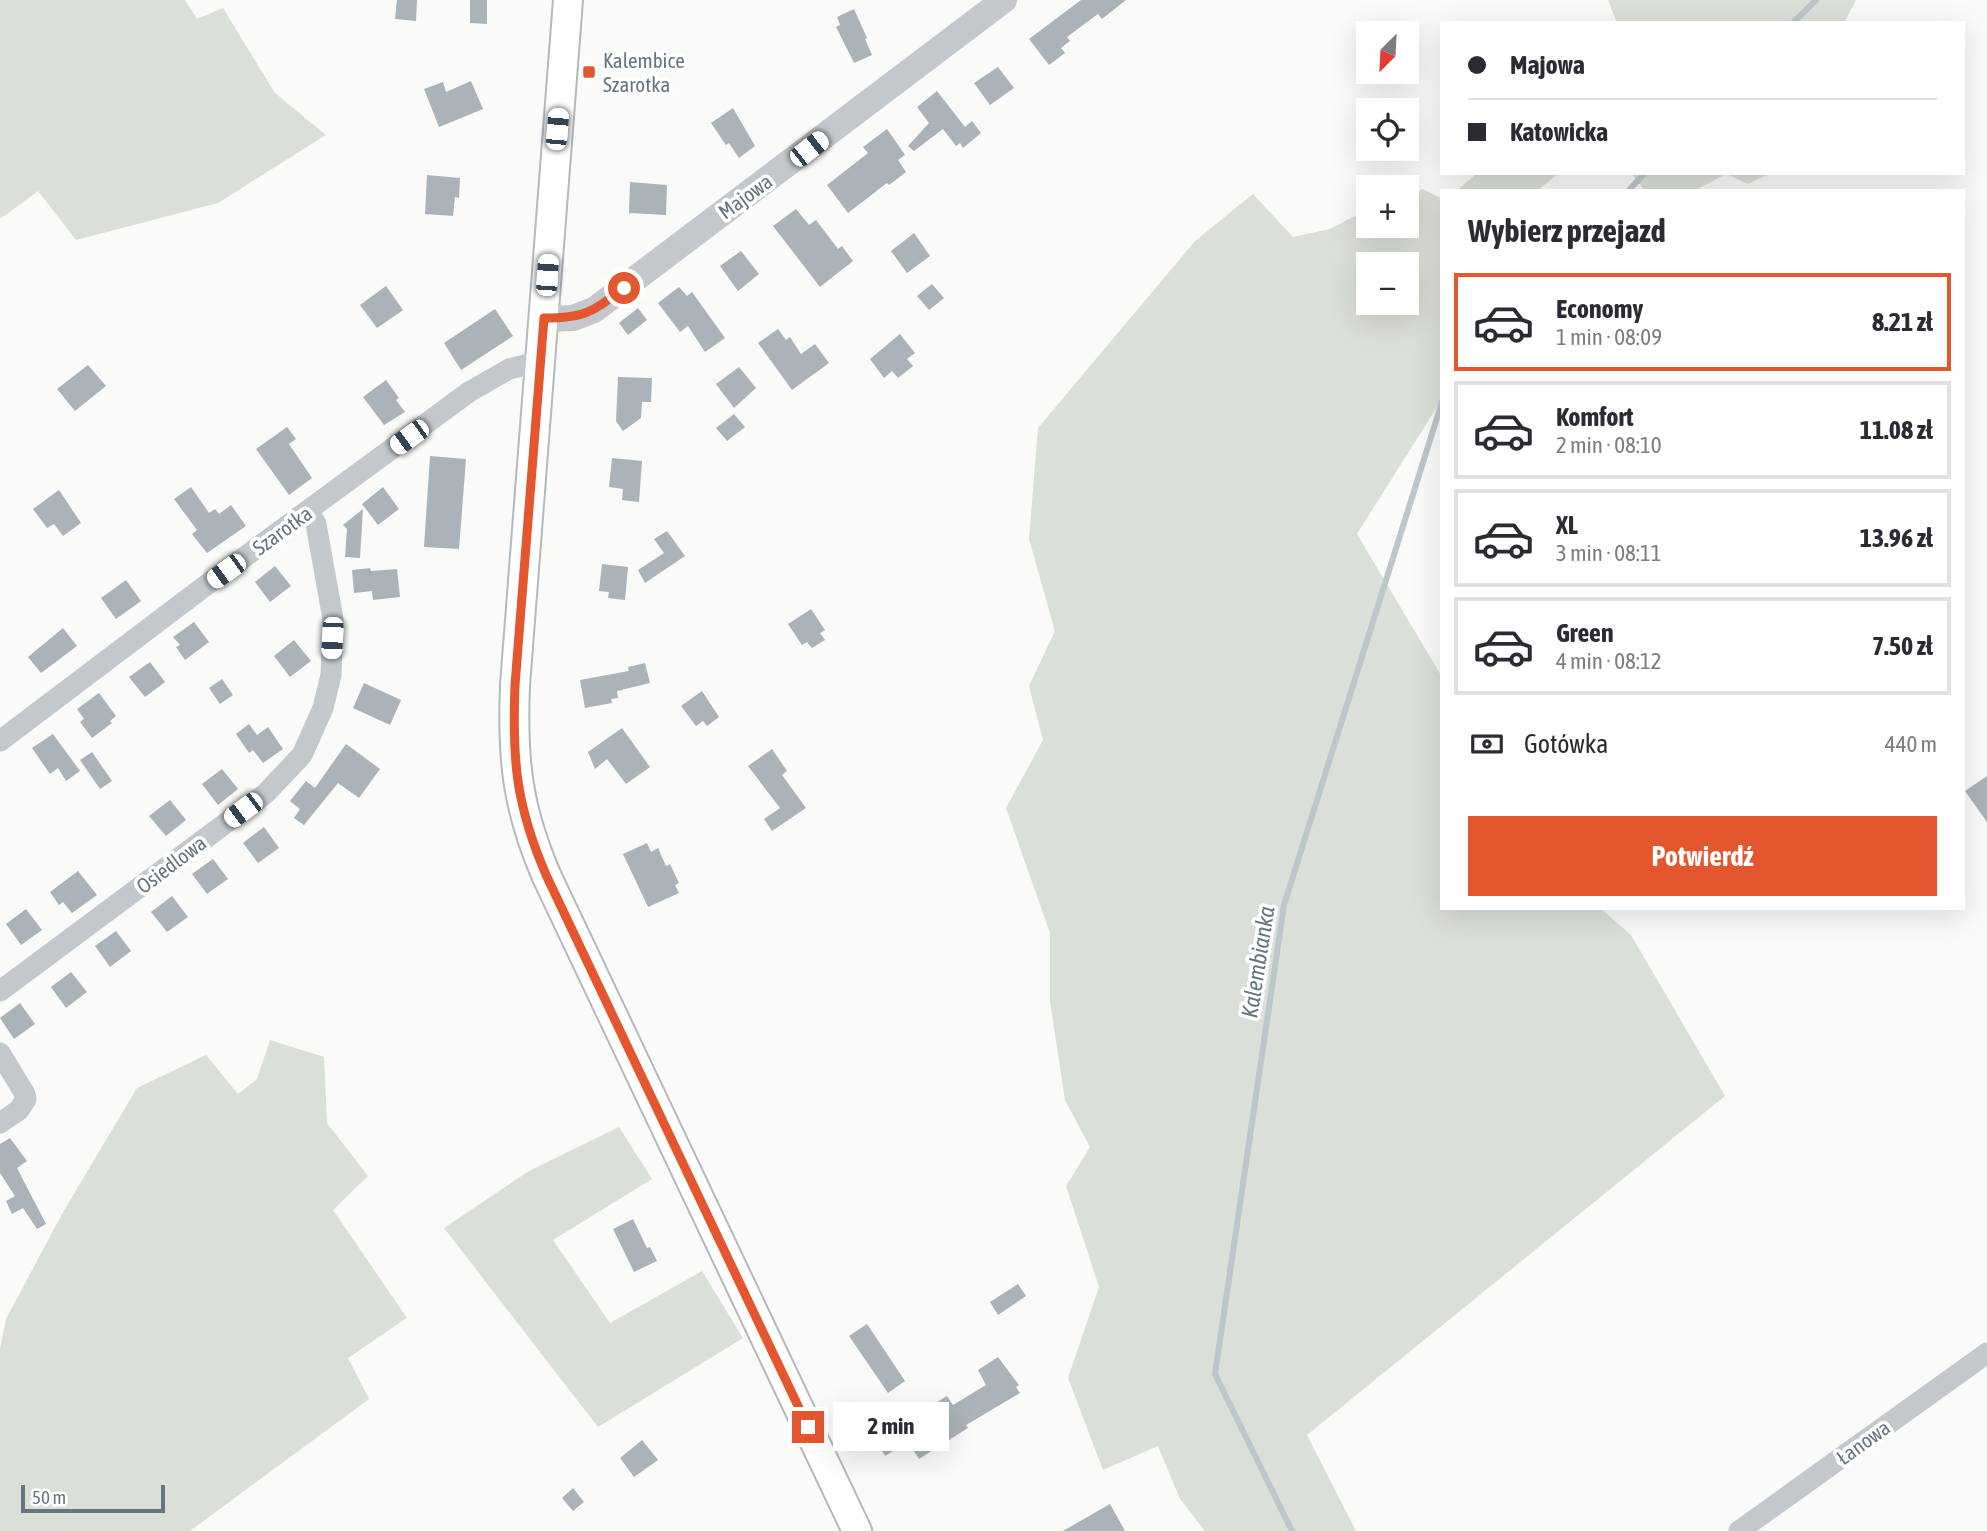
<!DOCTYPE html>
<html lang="pl">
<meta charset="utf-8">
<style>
body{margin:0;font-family:"Asap Condensed",sans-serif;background:#f2f2f3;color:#2b2b33;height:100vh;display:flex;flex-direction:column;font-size:26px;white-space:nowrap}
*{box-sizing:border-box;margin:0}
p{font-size:23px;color:#7c7c81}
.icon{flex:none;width:38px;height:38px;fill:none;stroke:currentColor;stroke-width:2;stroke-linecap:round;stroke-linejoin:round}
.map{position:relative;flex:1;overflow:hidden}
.side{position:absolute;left:1440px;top:189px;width:525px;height:721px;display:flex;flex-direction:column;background:#fff;border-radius:0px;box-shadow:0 7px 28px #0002}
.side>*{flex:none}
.guide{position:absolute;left:1440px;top:21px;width:525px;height:154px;border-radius:0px;box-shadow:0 7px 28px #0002;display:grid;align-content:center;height:154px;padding:0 28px;background:#fff}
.needle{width:46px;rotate:204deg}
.buttons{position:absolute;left:1356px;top:21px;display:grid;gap:14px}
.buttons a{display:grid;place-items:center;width:63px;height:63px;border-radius:0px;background:#fff;box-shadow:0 7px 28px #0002;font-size:35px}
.scale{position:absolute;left:21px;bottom:18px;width:144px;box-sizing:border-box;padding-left:7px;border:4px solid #657683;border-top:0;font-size:19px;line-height:24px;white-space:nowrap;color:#657683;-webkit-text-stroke:5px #fff;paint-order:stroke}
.end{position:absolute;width:32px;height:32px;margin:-16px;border:9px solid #e4572e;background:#fff;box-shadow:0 0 0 4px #fff}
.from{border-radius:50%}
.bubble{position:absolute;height:49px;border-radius:0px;background:#fff;box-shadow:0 7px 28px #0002;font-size:23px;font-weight:700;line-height:49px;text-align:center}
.car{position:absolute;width:21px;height:42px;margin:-21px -10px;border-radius:9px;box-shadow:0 0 5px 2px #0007;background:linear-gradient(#fff 24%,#345 0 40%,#fff 0 76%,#345 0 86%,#fff 0)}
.guide b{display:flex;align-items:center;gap:24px;height:66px;font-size:26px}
.guide b+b{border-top:2px solid #e1e1e2}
.guide i{width:18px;height:18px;background:#2b2b33}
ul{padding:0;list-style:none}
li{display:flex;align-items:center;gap:21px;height:98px;margin:0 14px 10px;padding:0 14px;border:4px solid #e1e1e2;border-radius:0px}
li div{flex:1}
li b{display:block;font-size:26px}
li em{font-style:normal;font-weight:700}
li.active{border-color:#e4572e}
li>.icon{width:63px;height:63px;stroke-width:1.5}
h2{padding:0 28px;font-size:32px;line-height:84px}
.pay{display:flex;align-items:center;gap:18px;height:77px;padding:0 28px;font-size:26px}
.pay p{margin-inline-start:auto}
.primary-button{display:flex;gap:14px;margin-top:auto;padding:14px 28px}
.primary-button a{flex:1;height:80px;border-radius:0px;background:#e4572e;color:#fff;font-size:28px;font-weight:700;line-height:80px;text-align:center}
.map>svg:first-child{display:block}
</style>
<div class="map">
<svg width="1987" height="1531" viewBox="0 0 1987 1531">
<rect width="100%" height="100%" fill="#fafaf8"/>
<g fill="#dadfd7" fill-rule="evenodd">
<path d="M0,0H185L197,19L223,8L275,93L326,135L218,203L76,240L38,191L0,219Z"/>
<path d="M1608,0H1856L1844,23H1617Z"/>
<path d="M1477,173H1559L1537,191H1457Z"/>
<path d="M1631,173H1771L1748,184L1726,174L1694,191H1645Z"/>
<path d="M1423,189L1442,199V297L1440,301L1442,399L1357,534L1442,677V908H1600L1631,935L1725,1096L1307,1435L1356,1531H1205L1180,1499L1158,1446L1103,1470L1068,1378L1099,1287L1066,1186L1090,1147L1065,1100L1050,1001V933L1006,808L1043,740L1029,686L1055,631L1029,539L1038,428L1195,241L1253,194L1293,237L1330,229L1368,209V226H1407V195ZM1368,264H1407V303H1368Z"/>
<path d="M270,1040L324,1057L327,1123L368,1176L333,1210L407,1318L348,1358L369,1399L190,1531H0V1349L6,1319L62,1214L137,1088L206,1055L238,1094L257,1079Z"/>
<path d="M619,1127L652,1179L553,1240L610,1323L702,1271L743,1338L598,1427L444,1228L529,1171Z"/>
</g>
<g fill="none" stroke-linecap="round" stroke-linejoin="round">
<g stroke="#bbc7cb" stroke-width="6">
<path d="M1793,23L1816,0"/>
<path d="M1628,191L1645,173"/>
<path d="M1292,1531L1215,1374L1284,905L1442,402"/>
</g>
</g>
<g fill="#aab3b9">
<path d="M397,0H417L416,21L395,19Z"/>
<path d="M470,0H487V24L470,23Z"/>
<path d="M1081,0H1126L1102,19L1098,14L1067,37L1070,41L1061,48L1065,53L1049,65L1029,39Z"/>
<path d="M854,9L867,38L865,39L872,55L854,63L836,27L840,25L837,17Z"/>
<path d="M998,67L1014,88L990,105L974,83Z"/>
<path d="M471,81L483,109L439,127L424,89L443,82L446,92Z"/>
<path d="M937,91L965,127L972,121L981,133L963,148L960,143L956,146L943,129L914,151L908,146L929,123L917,107Z"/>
<path d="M733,108L755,146L739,158L729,143L726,145L711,123Z"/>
<path d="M887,129L905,155L898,160L906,172L889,185L887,183L848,213L827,185L868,153L863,147Z"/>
<path d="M427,175L460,178L459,198L455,197L453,216L425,214Z"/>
<path d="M630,182L667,185L666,215L629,213Z"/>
<path d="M796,209L809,225L816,220L838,249L842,246L853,261L820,287L773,226Z"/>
<path d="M914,233L930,256L907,273L891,251Z"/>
<path d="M741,251L759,274L738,291L720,266Z"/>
<path d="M932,284L944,298L929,310L917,296Z"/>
<path d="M386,286L403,310L377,328L360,305Z"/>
<path d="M679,287L687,296L692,292L725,338L705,352L688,326L680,332L658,303Z"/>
<path d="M638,308L647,320L628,335L619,323Z"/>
<path d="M495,309L513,336L461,370L444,343Z"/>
<path d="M778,329L786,340L790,337L801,354L815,344L829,363L792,390L758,343Z"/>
<path d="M900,334L915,353L907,359L913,366L898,378L892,371L884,378L870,359Z"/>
<path d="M88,365L106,386L75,411L57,389Z"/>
<path d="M739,367L756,388L734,408L716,384Z"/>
<path d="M618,377L652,378L651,402H642L641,418L623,431L616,421Z"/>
<path d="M386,380L399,398L396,400L405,412L384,425L363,397Z"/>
<path d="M734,414L745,427L727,441L716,428Z"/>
<path d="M287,427L296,439L289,444L312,478L289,495L256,449Z"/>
<path d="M430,456L466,459L459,549L424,547Z"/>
<path d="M612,458L642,461L639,502L622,500L623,489L609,487Z"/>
<path d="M191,487L209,513L215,509L219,514L231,505L246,526L207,553L192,534L197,530L174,499Z"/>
<path d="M383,487L399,509L378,525L362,504Z"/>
<path d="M59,490L81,523L63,536L54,524L47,528L33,509Z"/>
<path d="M363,509L360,558L345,557L347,529L343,525Z"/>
<path d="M667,531L685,556L645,583L638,570L664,553L654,539Z"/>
<path d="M602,564L628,567L625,600L608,598L609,592L599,591Z"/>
<path d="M275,566L291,586L270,602L255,582Z"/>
<path d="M370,568L371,571L397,569L400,597L373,600L372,591L354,593L352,570Z"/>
<path d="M126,580L141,601L116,619L101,598Z"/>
<path d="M811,609L825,630L820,633L825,640L812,648L807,642L802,645L788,624Z"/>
<path d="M194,622L209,642L185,660L176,647L180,645L173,637Z"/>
<path d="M63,628L77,646L41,673L28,657Z"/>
<path d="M294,640L311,661L290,677L274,656Z"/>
<path d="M150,662L165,682L145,697L129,677Z"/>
<path d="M645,663L650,683L617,691L618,698L611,699L612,703L585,708L580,680L629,671L628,667Z"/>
<path d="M222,679L233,695L220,704L209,688Z"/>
<path d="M364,683L401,700L390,725L353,708Z"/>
<path d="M702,691L719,717L707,726L703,721L696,726L681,706Z"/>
<path d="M99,693L116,716L110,721L112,723L92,738L80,722L84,719L77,709Z"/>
<path d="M249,724L257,735L268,727L283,749L263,763L253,750L249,753L236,734Z"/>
<path d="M622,728L650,767L626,784L607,759L595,769L588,752Z"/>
<path d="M53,734L80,771L66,781L58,768L50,774L32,748Z"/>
<path d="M346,744L380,769L359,798L338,783L304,825L294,818L300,809L290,801L306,781L315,788Z"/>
<path d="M772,749L787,771L782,775L806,808L772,831L764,819L780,808L748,766Z"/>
<path d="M92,752L112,781L100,789L80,760Z"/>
<path d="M222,769L238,789L218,805L202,784Z"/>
<path d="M1987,776V822L1965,791Z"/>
<path d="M170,800L186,820L166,836L149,816Z"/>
<path d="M264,827L279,848L258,863L243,843Z"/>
<path d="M647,843L651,852L658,848L666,866L670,864L679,883L675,885L679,893L648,907L623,854Z"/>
<path d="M213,859L228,879L207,894L192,874Z"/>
<path d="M78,871L97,895L72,913L63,902L59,905L50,892Z"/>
<path d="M172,896L188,917L167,932L151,912Z"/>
<path d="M26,909L42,930L21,945L6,924Z"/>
<path d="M116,931L131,951L110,967L95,946Z"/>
<path d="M71,972L87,992L66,1008L51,987Z"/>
<path d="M20,1003L35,1024L14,1039L0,1018Z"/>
<path d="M10,1138L27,1161L17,1168L46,1224L37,1229L23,1208L12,1214L6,1201L15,1196L0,1173V1144Z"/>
<path d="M633,1219L647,1248L650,1247L657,1261L634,1272L613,1229Z"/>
<path d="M1018,1284L1026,1296L998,1315L990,1302Z"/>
<path d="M867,1324L905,1381L888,1393L849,1336Z"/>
<path d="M998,1357L1019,1385L1016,1387L1020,1393L966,1425L968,1428L919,1459L908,1442L885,1456L876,1440L947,1396L953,1405L986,1385L978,1370Z"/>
<path d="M642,1440L658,1460L634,1477L620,1458Z"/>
<path d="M573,1488L584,1502L573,1511L562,1498Z"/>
<path d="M1110,1504L1125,1531H1063Z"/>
</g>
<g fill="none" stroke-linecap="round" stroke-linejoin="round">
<defs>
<path id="secondary" d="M568,0L515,685C512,759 517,808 547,877L857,1531"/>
</defs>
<use href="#secondary" stroke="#b3babf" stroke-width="32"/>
<g stroke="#c3c8cc" stroke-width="21">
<path d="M0,741L205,586L469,392L509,369L541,361"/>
<path d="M0,991L265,794L302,755L323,708L331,675L333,619L316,524L309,511"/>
<path d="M0,1053L25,1094L26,1099L19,1110L0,1123"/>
<path d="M1739,1531L1987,1353"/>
</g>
<path stroke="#c3c8cc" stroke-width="26" d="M544,319L573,318L594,310L1004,0"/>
<use href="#secondary" stroke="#fff" stroke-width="28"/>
</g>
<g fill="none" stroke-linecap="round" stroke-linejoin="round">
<path stroke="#e4572e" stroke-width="9" d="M624,288C592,312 585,318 544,318L515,685C512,761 516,806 547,877L808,1427"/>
</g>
<rect fill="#e4572e" stroke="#fff" stroke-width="2.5" x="582" y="65" width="14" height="14" rx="3.5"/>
<g text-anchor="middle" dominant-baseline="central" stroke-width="7" stroke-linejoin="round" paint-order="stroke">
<g font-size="21" fill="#657683" stroke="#fff" text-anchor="start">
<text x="603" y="60">Kalembice<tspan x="603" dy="24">Szarotka</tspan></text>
</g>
<g font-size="21" fill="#657683" stroke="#fff">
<text transform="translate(745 196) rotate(-36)">Majowa</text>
<text transform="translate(282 530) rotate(-36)">Szarotka</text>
<text transform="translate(171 864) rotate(-37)">Osiedlowa</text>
<text transform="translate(1863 1442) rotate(-36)">Łanowa</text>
</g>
<g font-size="23" font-style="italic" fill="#60757c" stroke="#fff">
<text transform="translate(1258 962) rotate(-81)">Kalembianka</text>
</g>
</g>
</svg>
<div class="buttons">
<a><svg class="needle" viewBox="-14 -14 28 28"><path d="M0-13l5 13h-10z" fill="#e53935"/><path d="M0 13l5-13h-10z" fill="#7c7c81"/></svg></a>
<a><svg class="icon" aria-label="locate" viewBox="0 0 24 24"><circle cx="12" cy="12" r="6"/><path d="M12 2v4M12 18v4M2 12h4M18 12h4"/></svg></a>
<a>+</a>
<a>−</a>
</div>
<div class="scale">50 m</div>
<i class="end from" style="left:624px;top:288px"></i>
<i class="end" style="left:808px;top:1427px"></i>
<div class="bubble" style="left:833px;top:1402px;width:116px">2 min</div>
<i class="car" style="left:557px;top:129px;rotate:5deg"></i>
<i class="car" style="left:809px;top:149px;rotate:52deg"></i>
<i class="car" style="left:547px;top:275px;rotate:4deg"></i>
<i class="car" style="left:409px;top:437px;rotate:234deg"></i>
<i class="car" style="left:226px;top:571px;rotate:234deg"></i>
<i class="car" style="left:332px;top:638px;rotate:183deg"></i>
<i class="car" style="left:243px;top:810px;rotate:233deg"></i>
<div class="guide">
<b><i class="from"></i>Majowa</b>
<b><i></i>Katowicka</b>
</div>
<section class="side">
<h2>Wybierz przejazd</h2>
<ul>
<li class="active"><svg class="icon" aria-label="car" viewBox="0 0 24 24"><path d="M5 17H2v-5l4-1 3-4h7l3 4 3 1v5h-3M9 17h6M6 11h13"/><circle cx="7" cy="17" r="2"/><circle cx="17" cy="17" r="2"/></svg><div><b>Economy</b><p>1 min · 08:09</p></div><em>8.21 zł</em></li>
<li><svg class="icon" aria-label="car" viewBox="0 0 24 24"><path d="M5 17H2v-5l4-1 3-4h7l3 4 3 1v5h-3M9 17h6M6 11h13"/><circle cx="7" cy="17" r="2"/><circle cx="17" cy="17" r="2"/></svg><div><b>Komfort</b><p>2 min · 08:10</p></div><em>11.08 zł</em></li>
<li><svg class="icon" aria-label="car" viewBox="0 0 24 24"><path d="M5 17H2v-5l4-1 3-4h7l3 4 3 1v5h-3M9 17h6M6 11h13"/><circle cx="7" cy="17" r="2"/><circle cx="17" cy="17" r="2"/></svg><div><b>XL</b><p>3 min · 08:11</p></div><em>13.96 zł</em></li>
<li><svg class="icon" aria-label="car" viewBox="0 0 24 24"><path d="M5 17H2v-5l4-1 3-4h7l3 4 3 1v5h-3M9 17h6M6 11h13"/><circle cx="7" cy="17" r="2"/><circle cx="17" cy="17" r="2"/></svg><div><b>Green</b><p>4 min · 08:12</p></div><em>7.50 zł</em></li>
</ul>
<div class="pay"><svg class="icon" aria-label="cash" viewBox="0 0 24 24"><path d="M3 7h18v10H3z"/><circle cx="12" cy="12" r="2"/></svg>Gotówka<p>440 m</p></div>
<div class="primary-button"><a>Potwierdź</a></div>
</section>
</div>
